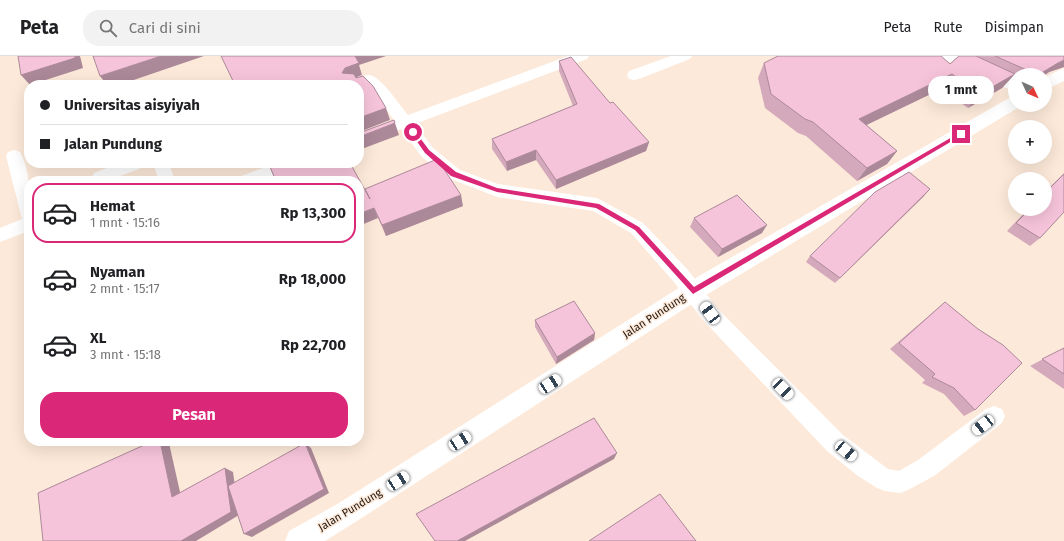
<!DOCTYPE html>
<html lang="id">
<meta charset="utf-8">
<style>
body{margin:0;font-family:"Fira Sans",sans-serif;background:#f2f2f2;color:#202124;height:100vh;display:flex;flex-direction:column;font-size:15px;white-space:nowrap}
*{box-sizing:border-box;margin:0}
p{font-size:13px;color:#757577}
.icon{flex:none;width:22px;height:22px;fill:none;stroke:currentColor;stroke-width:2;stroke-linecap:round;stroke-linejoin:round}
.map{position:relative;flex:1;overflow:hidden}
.panel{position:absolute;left:24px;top:120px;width:340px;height:270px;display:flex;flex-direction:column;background:#fff;border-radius:16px;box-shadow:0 4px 16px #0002}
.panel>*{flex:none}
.guide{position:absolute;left:24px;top:24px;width:340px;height:88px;border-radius:16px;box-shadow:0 4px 16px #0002;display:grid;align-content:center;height:88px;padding:0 16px;background:#fff}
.needle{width:26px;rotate:134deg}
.fabs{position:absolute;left:1008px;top:12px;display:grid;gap:8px}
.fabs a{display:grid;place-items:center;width:44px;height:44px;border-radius:50%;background:#fff;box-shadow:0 4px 16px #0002;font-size:20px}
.end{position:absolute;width:18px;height:18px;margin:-9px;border:5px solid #db2777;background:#fff;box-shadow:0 0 0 2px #fff}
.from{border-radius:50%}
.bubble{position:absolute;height:28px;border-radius:14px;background:#fff;box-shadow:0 4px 16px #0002;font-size:13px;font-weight:700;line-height:28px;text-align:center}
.car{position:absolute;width:12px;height:24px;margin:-12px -6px;border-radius:5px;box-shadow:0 0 3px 1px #0007;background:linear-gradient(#fff 24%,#345 0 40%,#fff 0 76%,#345 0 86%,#fff 0)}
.guide b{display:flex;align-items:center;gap:14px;height:38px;font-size:15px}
.guide b+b{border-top:1px solid #e0e0e0}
.guide i{width:10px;height:10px;background:#202124}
ul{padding:7px 0 0;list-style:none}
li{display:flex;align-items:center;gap:12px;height:60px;margin:0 8px 6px;padding:0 8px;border:2px solid transparent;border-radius:16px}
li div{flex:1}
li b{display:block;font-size:15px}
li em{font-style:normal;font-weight:700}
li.on{border-color:#db2777}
li>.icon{width:36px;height:36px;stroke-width:1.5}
.primary-button{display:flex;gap:8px;margin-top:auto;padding:8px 16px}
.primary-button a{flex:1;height:46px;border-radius:16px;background:#db2777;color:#fff;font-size:16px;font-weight:700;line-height:46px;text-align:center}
header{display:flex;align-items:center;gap:24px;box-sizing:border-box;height:56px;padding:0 20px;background:#fff;border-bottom:1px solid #e0e0e0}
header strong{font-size:19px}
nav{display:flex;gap:22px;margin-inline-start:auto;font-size:14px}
.search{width:280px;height:36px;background:#f2f2f2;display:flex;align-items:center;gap:10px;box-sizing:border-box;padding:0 14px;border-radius:16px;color:#757577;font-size:15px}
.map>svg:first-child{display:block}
</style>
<header>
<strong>Peta</strong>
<div class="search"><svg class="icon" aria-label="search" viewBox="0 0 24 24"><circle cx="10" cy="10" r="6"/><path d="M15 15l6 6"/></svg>Cari di sini</div>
<nav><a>Peta</a><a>Rute</a><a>Disimpan</a></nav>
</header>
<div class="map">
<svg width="1064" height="485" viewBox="0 0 1064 485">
<rect width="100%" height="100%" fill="#fce9d9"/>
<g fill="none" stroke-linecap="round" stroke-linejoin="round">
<g fill="#fff" fill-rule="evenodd">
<path d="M568,0H589L587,3L415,68L433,92L460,114L498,128L597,142L643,167L688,214L716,251L843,379L888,413L899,415L918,404L986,353L994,350L1002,353L1005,360L1002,367L934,420L908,434L900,437L885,435L877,432L858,420L827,395L702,263L674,226L631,177L593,155L497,141L448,122L421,100L401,73L359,89V77L394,64L376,39L367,30L359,33V29H348L350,25C355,23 362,20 368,19C380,18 400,50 408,59Z"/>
<path d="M671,0H692L690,3L639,23L634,24L629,23L627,19L629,15Z"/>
<path d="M942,0H961L1015,25V36L944,3Z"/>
<path d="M14,94L20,96C33,119 29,150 29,175L0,186V172L22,163L6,100L8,96Z"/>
<path d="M120,107H146L144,111L107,125H94L92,121L94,117Z"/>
<path d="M153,107H169L175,125H159Z"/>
<path d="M277,107H303L301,111L265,125H239L241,120Z"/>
</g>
<g fill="#fff" fill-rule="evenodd">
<path d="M1064,12V25L1045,34V21Z"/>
<path d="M1015,40V49H1022L1021,50L701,242L357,465L325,485H285L289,475L339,447L685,228L1009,42Z"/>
</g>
</g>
<g fill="#d4a9bb">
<path d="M959,0H1064V11L1049,16L1045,19H1015V22L1012,21L1002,32L968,52L941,33L866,69L897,95L887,108L857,125L806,80L798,77L765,52L758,22L764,7L950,8Z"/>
<path d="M559,5L610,47L649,86L646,95L556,133L536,104L507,115L492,93V83L573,50L559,15Z"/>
<path d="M1064,117V156L1040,182L1030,190L1007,175L1028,153H1045V136Z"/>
<path d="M367,137L463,150L386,180Z"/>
<path d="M924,140L835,227L806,206L810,200Z"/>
<path d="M694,162L762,177L718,201L690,171Z"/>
<path d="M945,246L975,354L964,360L944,338L922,327L925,324L890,293Z"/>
<path d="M535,264L595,277L594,284L556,308L535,271Z"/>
<path d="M1064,292V333L1030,310Z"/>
</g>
<g fill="#ac8999">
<path d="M75,0H80L83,12L30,29L21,19Z"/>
<path d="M161,0H204L119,29H107L100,20Z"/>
<path d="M354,0H386L359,9L362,19L349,24L342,17L345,12Z"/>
<path d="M1064,4V11L1049,16L1045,19H1038L1058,7Z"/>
<path d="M952,18L941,33L850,77L859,63Z"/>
<path d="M1015,18L1002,32L968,52L980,38Z"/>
<path d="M386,52L390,64L359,76V62Z"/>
<path d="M395,67L399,79L359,94V81Z"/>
<path d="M649,86L646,95L556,133V124Z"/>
<path d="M536,94V104L507,115L506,106Z"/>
<path d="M897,95L887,108L857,125L867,112Z"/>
<path d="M930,133L924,140L835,227L840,222Z"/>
<path d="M461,139L463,150L386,180L382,169Z"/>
<path d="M374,152L378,162L359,170V158Z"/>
<path d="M767,169L762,177L718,201L722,193Z"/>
<path d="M595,277L594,284L556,308L557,301Z"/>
<path d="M160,385H164L169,387L182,445L172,441Z"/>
<path d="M305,387L311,392L329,437L252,481L244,478Z"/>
<path d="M617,397L614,403L465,485H457Z"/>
<path d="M225,412L233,416L239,459L196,485H181Z"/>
</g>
<g fill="#f6c4da" stroke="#ac8999">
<path d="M18,0H75V2L21,19Z"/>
<path d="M93,0H161L100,20Z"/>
<path d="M221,0H355L359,7L345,12L342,17L354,18L356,22L363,20L373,30L386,52L359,62V29H235Z"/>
<path d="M778,0H941L950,8L959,0H976L1015,18L980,38L952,18L859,63L897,95L867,112L813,66L805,63L771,38L764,7Z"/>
<path d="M995,0H1064V4L1058,7L1038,19Z"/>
<path d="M571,1L610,47L613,46L649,86L556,124L536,94L506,106L492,83L577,48L559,5Z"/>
<path d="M394,64L395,67L359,81V77Z"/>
<path d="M435,104L442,110L461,139L382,169L374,152L359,158V125H276L270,111L280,107H350L370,143L365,133Z"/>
<path d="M909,116L930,133L840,222L810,200L875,136Z"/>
<path d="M1064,118V156L1040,182L1016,167L1030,153H1045V137Z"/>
<path d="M737,139L767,169L722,193L694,162Z"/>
<path d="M574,245L595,277L557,301L535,264Z"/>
<path d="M945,246L978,273L1003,289L1022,307L975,354L954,332L932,321L935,318L899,287Z"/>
<path d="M1064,292V318L1042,303Z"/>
<path d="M594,362L617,397L457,485H435L416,458Z"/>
<path d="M153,385H160L172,441L225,412L231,456L181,485H43L38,437Z"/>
<path d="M305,387L324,433L244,478L228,430Z"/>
<path d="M660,438L696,485H589Z"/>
</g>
<path fill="#db2777" d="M411,75H415L429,94L456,116L497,132L599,148L639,171L694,231L959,77L964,78L693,238L635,174L596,152L497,136L451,120L425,97L411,77Z"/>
<g text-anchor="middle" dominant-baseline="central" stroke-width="3" stroke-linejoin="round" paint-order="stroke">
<g font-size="11" fill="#20150c" stroke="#fce9d9">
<text transform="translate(654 260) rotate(-33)">Jalan Pundung</text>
<text transform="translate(350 454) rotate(-31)">Jalan Pundung</text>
</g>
</g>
</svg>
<div class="fabs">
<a><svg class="needle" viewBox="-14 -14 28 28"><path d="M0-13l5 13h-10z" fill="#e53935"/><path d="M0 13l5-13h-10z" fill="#757577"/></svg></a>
<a>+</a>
<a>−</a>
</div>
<i class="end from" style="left:413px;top:76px"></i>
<i class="end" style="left:961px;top:78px"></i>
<div class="bubble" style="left:928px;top:20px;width:66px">1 mnt</div>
<i class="car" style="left:710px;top:257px;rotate:323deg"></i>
<i class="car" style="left:550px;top:328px;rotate:57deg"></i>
<i class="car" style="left:783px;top:333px;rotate:136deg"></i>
<i class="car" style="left:983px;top:369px;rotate:232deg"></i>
<i class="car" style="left:460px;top:385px;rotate:57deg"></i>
<i class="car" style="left:846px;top:395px;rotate:130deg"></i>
<i class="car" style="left:398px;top:425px;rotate:57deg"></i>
<div class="guide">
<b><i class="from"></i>Universitas aisyiyah</b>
<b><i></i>Jalan Pundung</b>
</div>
<section class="panel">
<ul>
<li class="on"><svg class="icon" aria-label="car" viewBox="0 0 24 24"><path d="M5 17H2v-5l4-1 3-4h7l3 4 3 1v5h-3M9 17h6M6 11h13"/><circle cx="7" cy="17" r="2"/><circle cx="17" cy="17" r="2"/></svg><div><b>Hemat</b><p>1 mnt · 15:16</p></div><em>Rp 13,300</em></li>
<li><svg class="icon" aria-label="car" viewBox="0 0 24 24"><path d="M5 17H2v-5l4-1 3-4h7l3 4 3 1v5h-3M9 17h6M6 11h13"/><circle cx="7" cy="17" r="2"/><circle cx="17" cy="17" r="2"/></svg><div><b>Nyaman</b><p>2 mnt · 15:17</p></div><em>Rp 18,000</em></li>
<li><svg class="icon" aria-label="car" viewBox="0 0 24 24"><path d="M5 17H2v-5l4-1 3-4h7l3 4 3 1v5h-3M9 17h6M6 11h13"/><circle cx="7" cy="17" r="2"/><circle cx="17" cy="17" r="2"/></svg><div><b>XL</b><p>3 mnt · 15:18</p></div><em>Rp 22,700</em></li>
</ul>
<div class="primary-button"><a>Pesan</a></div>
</section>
</div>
